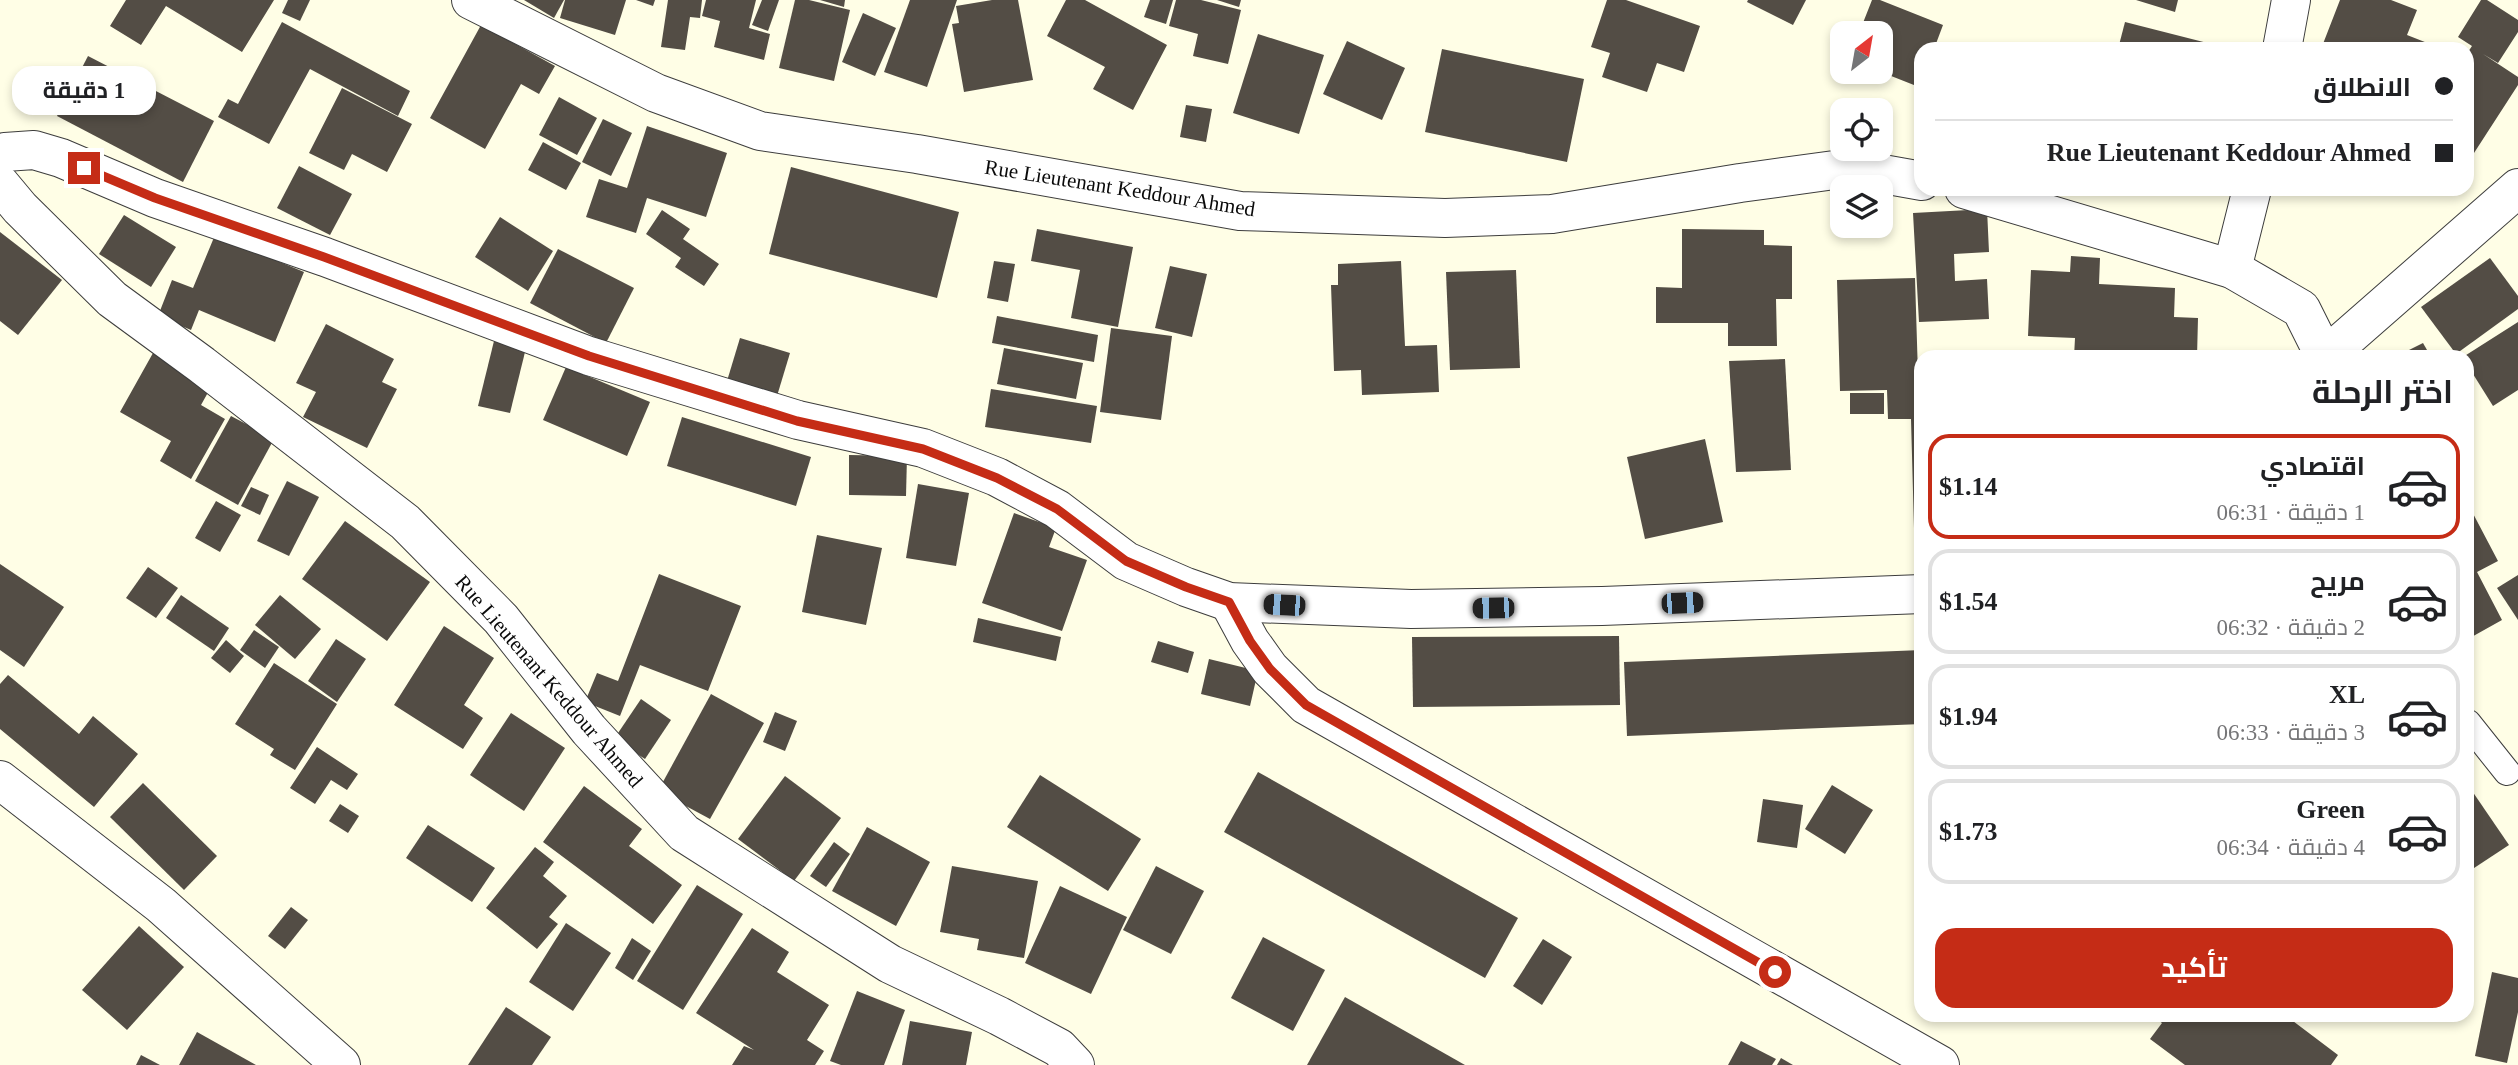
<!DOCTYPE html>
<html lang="ar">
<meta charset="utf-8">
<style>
body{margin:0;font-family:"Times New Roman",Cairo,serif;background:#f2f2f2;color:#202124;direction:rtl;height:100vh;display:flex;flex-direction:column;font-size:26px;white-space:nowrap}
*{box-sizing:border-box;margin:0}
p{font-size:23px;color:#757577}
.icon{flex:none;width:38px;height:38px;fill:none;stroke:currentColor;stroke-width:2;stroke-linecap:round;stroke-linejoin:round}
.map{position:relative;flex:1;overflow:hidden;direction:ltr}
.drawer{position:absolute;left:1914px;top:350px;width:560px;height:672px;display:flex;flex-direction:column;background:#fff;border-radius:21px;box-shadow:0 4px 10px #0003;direction:rtl}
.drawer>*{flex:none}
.guide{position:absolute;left:1914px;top:42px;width:560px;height:154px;border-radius:21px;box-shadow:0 4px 10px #0003;direction:rtl;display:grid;align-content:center;height:154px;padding:0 21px;background:#fff}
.needle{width:46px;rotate:31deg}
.controls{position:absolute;left:1830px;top:21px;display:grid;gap:14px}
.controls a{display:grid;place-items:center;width:63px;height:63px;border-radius:14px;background:#fff;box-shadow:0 4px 10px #0003;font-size:35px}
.end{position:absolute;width:32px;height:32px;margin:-16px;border:9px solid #c52c16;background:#fff;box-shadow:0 0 0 4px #fff}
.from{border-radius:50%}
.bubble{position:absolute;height:49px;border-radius:21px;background:#fff;box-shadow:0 4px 10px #0003;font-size:23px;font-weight:700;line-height:49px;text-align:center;direction:rtl}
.car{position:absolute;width:21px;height:42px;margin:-21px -10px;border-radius:9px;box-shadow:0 0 5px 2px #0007;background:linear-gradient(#222 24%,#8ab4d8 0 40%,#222 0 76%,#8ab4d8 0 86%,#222 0)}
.guide b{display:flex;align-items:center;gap:24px;height:66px;font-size:26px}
.guide b+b{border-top:2px solid #e0e0e0}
.guide i{width:18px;height:18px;background:#202124}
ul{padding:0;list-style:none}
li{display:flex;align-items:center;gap:21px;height:105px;margin:0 14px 10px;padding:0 7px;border:4px solid #e0e0e0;border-radius:21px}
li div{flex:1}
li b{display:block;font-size:26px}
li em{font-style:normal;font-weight:700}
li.on{border-color:#c52c16}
li>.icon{width:63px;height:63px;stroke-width:1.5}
h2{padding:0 21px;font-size:32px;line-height:84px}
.cta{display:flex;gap:14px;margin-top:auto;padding:14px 21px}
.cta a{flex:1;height:80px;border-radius:21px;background:#c52c16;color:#fff;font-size:28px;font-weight:700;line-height:80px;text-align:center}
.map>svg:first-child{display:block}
</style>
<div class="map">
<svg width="2518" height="1065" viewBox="0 0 2518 1065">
<rect width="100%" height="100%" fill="#fffee6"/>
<g fill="#534d45">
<path d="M126,0H274L242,52L166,6L141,45L110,26Z"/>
<path d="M288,0H310L300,21L282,13Z"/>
<path d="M524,0H564L554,18Z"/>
<path d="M565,0H626L615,35L560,18Z"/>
<path d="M636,0H655L653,6Z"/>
<path d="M668,0H702L700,18L690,17L685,50L661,47Z"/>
<path d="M706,0H756L749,28L770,34L764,60L714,47L720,21L702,16Z"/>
<path d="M762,0H779L768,31L752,25Z"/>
<path d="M795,0H809L850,10L834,81L779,68Z"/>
<path d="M820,0H845L844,7Z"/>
<path d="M910,0H957L927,87L884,72Z"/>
<path d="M992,0H1018L1033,80L964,92L952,24L959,23L956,6Z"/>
<path d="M1066,0H1085L1167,45L1133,110L1093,89L1105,67L1047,36Z"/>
<path d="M1150,0H1173L1166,24L1144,17Z"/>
<path d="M1176,0H1201L1241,10L1228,64L1193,56L1198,34L1169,26Z"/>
<path d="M1217,0H1241L1239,7Z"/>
<path d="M1607,0H1626L1700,26L1684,72L1657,63L1647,92L1602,77L1610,53L1591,47Z"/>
<path d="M1748,0H1806L1793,25L1747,2Z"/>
<path d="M1872,0H1880L1943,25L1934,49H1922V81L1919,87L1881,72V33H1859Z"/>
<path d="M2136,0H2178L2175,12Z"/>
<path d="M2340,0H2391L2417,10L2407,35L2435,46L2434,49H2321Z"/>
<path d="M2481,0H2487L2518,20V32L2498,63L2483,54L2518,77V85L2474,153L2468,149V52L2472,46L2458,37Z"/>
<path d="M863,13L896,28L875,76L842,62Z"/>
<path d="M282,22L410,91L398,116L310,69L269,144L218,117L228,99L238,104Z"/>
<path d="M2125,22L2227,48V49H2118Z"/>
<path d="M481,25L555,66L539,94L521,84L485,149L430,118Z"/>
<path d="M1258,34L1324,55L1299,134L1233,113Z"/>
<path d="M1347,41L1405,68L1382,120L1323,94Z"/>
<path d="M1442,49L1584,79L1567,162L1425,132Z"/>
<path d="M88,56L214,121L183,182L57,116Z"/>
<path d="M342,88L412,124L387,172L352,154L344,170L309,153Z"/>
<path d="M559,97L597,118L577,155L539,135Z"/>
<path d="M1186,105L1212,109L1206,142L1180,137Z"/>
<path d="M603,119L632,133L611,176L582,162Z"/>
<path d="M647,126L727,153L706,217L647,198L636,233L586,217L599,179L627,188Z"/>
<path d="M543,142L581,163L566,190L528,170Z"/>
<path d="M299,166L352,194L330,235L277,208Z"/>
<path d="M791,167L959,212L937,298L769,254Z"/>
<path d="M1987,209L1989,252L1954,254L1955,281L1987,279L1989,319L1919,322L1913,213Z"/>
<path d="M662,210L690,229L683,239L719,264L704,286L675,267L681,258L646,234Z"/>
<path d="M124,215L176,247L151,287L99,254Z"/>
<path d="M500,217L553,251L528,291L475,257Z"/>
<path d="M1037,229L1133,247L1118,327L1071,318L1080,270L1031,261Z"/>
<path d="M1682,229L1764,230V245L1792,246V299H1776L1777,346H1728V323H1656V287L1682,288Z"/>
<path d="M0,232L62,280L18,335L0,321Z"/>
<path d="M215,235L304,272L275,342L199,310L191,330L158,316L172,280L193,288Z"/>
<path d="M558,249L634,288L606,343L530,303Z"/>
<path d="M2071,256L2100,258L2099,284L2175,288L2174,317L2198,318L2197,357H2074L2075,338L2028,336L2031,270L2070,272Z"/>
<path d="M2490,258L2518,296V309L2456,354L2421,307Z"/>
<path d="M994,261L1015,264L1008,302L987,298Z"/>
<path d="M1401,261L1405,346L1437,345L1439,392L1362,395L1361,370L1334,371L1331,285H1338V264Z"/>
<path d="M1170,266L1207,274L1192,337L1155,328Z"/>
<path d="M1516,270L1520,368L1450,370L1446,272Z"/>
<path d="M1915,278L1918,375H1922V528H1914L1911,419H1888L1887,390L1840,391L1837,280Z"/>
<path d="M997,316L1098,335L1094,362L992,343Z"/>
<path d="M2518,322V390L2493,406L2468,366V357H2463Z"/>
<path d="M326,324L394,359L382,382L397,389L367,448L303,417L316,392L296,383Z"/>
<path d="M1111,328L1172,336L1161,420L1100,412Z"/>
<path d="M740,338L790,353L777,396L727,381Z"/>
<path d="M494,341L526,348L510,413L478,406Z"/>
<path d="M2423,343L2431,357H2395Z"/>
<path d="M1004,348L1083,363L1076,399L997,384Z"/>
<path d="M153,353L211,387L201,405L225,419L191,479L160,461L171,441L120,412Z"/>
<path d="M1785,359L1791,470L1736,472L1729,361Z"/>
<path d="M566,367L650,402L627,456L543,420Z"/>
<path d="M991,389L1097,406L1091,443L985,427Z"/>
<rect x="1850" y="393" width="34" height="21"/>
<path d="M231,416L274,439L238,505L195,481Z"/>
<path d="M682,417L811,457L796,506L667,466Z"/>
<path d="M1705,439L1723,522L1645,539L1627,457Z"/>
<path d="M849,455L907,456L906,496L849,495Z"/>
<path d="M287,481L319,497L289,556L257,541Z"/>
<path d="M918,484L969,493L956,566L906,558Z"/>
<path d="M251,487L269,495L260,515L241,506Z"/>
<path d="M216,501L241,515L220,552L195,538Z"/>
<path d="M2468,504L2498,561L2477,572L2502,620L2468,639Z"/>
<path d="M1014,513L1056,528L1049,547L1087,560L1062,631L982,603Z"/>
<path d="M345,521L430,582L387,641L302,579Z"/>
<path d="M817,535L882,548L866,625L802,612Z"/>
<path d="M0,564L64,607L24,667L0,650Z"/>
<path d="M148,567L178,588L156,618L126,598Z"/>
<path d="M659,574L741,606L708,691L640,665L620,716L585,702L597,673L618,681Z"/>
<path d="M2518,575V620L2497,588Z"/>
<path d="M181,595L229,628L214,651L166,618Z"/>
<path d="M280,595L321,629L295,659L255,625Z"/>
<path d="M978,618L1061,637L1056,661L973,642Z"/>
<path d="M444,626L494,658L464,705L483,718L463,749L394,705Z"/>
<path d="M254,630L279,647L265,668L240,650Z"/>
<path d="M1619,636L1620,705L1413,707L1412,637Z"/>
<path d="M336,639L366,659L337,702L308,681Z"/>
<path d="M226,640L244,656L230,673L211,658Z"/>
<path d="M1158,641L1194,652L1188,673L1151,662Z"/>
<path d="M1922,650V724L1627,736L1624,662Z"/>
<path d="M1209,659L1258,671L1250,706L1201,694Z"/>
<path d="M274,663L337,704L295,770L270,755L274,749L235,724Z"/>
<path d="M8,675L79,734L93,716L138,754L94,807L0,729V684Z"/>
<path d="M711,694L764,723L710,819L658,791Z"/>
<path d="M641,699L671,720L645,759L614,739Z"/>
<path d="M775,712L797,721L785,751L763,742Z"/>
<path d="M511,713L565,748L524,811L470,775Z"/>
<path d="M317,747L358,774L347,790L331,780L315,804L290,788Z"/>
<path d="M1258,772L1518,918L1485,978L1224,832Z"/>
<path d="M1040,775L1141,839L1108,891L1007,827Z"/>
<path d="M785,776L841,818L794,881L738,839Z"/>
<path d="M143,783L217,856L184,890L110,817Z"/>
<path d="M1832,785L1873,810L1845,854L1805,829Z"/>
<path d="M2468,785L2509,845L2468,872Z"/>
<path d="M584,786L642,829L629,846L682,885L653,924L543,842Z"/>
<path d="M1763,799L1803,805L1797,848L1757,842Z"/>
<path d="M340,804L359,816L348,833L329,821Z"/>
<path d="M428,825L495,868L472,902L406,858Z"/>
<path d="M867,827L930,862L896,926L832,891Z"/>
<path d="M834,842L850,854L826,887L810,876Z"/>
<path d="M535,847L554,862L543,876L567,896L549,917L558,924L537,949L486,908Z"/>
<path d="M952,866L1038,881L1024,958L977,950L979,939L940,932Z"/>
<path d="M1156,866L1204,891L1171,954L1123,930Z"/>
<path d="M697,885L743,914L683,1010L637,981Z"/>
<path d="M1060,886L1127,917L1091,994L1025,963Z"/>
<path d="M291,907L308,920L285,949L268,936Z"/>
<path d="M566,923L611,953L573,1011L529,982Z"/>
<path d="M139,926L184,967L127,1030L82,990Z"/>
<path d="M752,928L789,952L777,972L829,1005L807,1040L824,1051L815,1065H732L744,1046L754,1050L696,1013Z"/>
<path d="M1263,937L1325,970L1293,1031L1231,998Z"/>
<path d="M632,938L651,951L633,980L615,968Z"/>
<path d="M1543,939L1572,957L1542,1005L1513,986Z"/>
<path d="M2492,972L2518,978V1012L2507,1063L2475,1056Z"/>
<path d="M857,991L905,1010L884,1065H841L830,1061Z"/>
<path d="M1345,997L1465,1065H1307Z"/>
<path d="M506,1007L551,1037L532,1065H468Z"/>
<path d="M2152,1015H2285L2338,1055L2331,1065H2185L2150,1039L2162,1023Z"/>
<path d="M910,1021L972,1032L966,1065H902Z"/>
<path d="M197,1032L256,1065H179Z"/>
<path d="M1741,1041L1776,1059L1772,1065H1728Z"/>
<path d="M141,1055L160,1065H136Z"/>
<path d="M1781,1058L1793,1065H1777Z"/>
</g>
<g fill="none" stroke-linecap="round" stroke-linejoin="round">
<defs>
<path id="lane" d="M2468,723L2507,772"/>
<g id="street">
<path d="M471,0L656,93L760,131L917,154L1240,211L1445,218L1552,214L1740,183L1849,168L1922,181"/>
<path d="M2282,49L2291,0"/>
<path d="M0,156L5,152L34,150L61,158L155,198L325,257L589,356L798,420L923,448L997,477L1057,509L1126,561L1186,587L1229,602L1411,609L1602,606L1922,594"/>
<path d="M0,184L20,208L112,299L202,365L405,522L501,619L589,730L684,833L890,964L999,1016L1059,1048L1075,1065"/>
<path d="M1964,189L2232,269L2301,309L2325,357"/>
<path d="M2232,269L2252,189"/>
<path d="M2325,357L2518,188"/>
<path d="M1229,602L1250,641L1270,669L1306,705L1940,1065"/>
<path d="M0,780L161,905L341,1065"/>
</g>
</defs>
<use href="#lane" stroke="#3d3d3d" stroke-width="28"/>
<use href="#street" stroke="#3d3d3d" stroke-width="40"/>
<use href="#lane" stroke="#fff" stroke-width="26"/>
<use href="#street" stroke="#fff" stroke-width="38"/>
</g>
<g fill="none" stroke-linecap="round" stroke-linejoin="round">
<path stroke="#c52c16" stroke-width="9" d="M84,168L155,198L324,257L589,356L797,421L923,449L997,478L1057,509L1126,561L1186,587L1229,602L1250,641L1270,669L1306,705L1775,972"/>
</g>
<g text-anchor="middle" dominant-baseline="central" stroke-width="7" stroke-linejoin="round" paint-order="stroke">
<g font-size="21" fill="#0a0a0a" stroke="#fff">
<text transform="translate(1120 188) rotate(9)">Rue Lieutenant Keddour Ahmed</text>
<text transform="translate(549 681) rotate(49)">Rue Lieutenant Keddour Ahmed</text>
</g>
</g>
</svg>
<div class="controls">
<a><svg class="needle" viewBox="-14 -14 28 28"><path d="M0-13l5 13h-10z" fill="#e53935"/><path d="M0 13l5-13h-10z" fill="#757577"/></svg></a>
<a><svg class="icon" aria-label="locate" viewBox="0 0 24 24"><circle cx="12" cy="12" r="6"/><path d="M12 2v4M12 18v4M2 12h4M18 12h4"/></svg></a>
<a><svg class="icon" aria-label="layers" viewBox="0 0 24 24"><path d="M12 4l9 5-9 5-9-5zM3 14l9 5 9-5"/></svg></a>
</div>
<i class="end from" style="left:1775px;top:972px"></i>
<i class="end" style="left:84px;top:168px"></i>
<div class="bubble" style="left:12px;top:66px;width:144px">1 دقيقة</div>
<i class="car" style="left:1682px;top:603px;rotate:88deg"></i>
<i class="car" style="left:1284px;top:605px;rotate:273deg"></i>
<i class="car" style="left:1493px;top:608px;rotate:269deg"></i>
<div class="guide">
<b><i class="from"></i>الانطلاق</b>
<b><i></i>Rue Lieutenant Keddour Ahmed</b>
</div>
<section class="drawer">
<h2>اختر الرحلة</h2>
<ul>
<li class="on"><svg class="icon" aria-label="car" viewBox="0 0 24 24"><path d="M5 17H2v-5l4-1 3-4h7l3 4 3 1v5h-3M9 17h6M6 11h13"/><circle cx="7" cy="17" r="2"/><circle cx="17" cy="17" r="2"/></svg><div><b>اقتصادي</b><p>1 دقيقة · 06:31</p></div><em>$1.14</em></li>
<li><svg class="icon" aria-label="car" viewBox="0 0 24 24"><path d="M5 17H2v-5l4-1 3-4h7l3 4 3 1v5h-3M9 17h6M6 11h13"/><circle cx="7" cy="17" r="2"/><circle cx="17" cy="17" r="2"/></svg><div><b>مريح</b><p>2 دقيقة · 06:32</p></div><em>$1.54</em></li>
<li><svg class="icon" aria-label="car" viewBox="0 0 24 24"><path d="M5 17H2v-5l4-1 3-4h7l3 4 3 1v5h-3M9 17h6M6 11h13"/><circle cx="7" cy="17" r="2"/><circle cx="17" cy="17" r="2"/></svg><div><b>XL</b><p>3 دقيقة · 06:33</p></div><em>$1.94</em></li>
<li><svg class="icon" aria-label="car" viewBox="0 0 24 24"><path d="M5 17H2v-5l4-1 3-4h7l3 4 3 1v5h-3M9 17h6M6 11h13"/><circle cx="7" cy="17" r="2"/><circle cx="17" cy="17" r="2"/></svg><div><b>Green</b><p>4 دقيقة · 06:34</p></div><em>$1.73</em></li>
</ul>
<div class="cta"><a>تأكيد</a></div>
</section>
</div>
